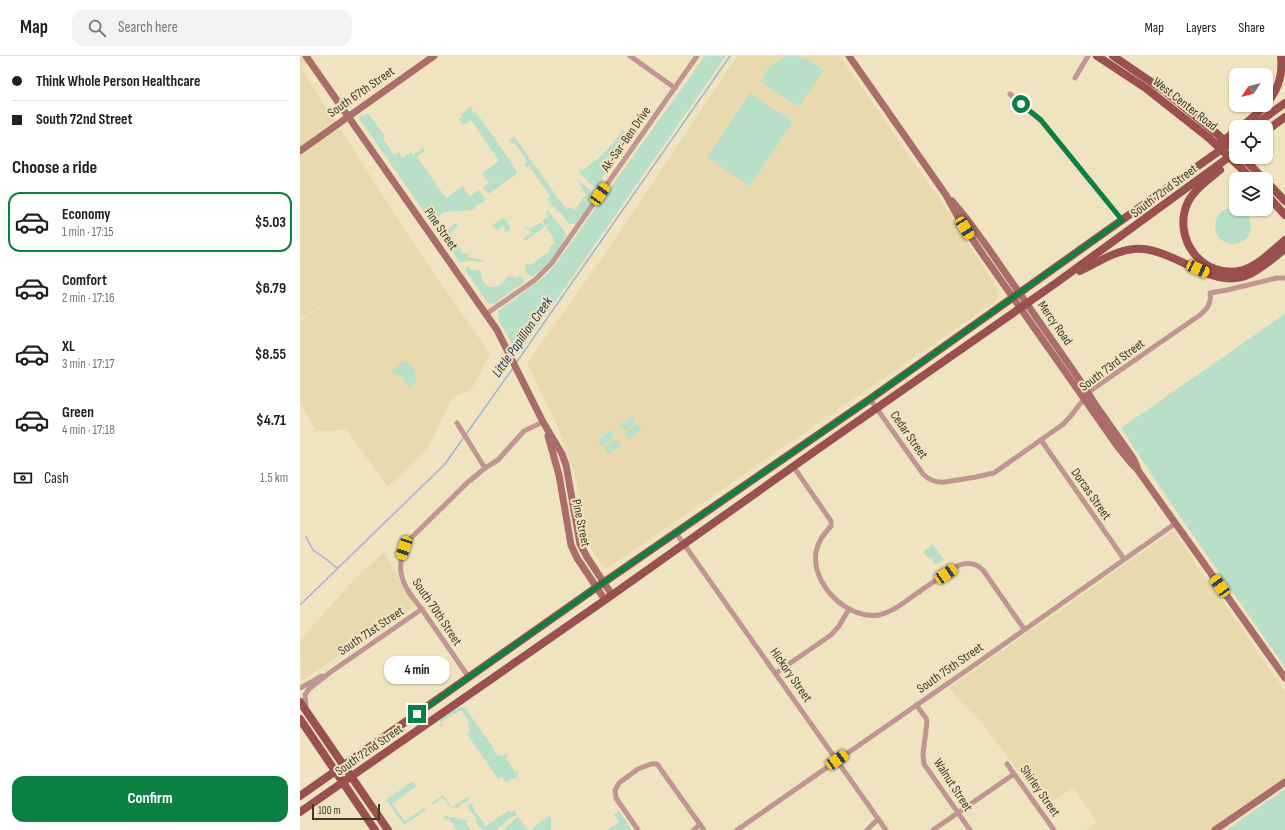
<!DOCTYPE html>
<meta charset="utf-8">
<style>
body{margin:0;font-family:"Sofia Sans Condensed",sans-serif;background:#f2f2f2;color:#202124;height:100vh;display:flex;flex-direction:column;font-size:15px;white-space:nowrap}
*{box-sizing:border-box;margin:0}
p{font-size:13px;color:#757577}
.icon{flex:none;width:22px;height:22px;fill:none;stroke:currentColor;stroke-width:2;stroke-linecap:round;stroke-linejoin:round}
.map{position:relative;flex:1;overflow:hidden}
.panel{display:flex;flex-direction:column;background:#fff;width:300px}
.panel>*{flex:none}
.guide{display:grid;align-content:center;height:88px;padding:0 12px;background:#fff}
.needle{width:26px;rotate:235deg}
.tools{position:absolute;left:929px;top:12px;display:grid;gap:8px}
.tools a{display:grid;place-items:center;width:44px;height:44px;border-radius:8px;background:#fff;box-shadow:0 1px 3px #0004;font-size:20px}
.scale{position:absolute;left:12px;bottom:10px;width:68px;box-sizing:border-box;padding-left:4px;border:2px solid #3f3b2c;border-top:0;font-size:11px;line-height:14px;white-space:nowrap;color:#3f3b2c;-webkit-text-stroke:3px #f0e4c0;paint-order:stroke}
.end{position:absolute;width:18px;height:18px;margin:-9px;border:5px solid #0b8043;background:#fff;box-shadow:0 0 0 2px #fff}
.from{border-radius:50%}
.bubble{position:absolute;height:28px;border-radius:12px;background:#fff;box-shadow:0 1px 3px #0004;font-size:13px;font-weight:700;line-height:28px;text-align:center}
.car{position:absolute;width:12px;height:24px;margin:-12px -6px;border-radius:5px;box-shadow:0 0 3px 1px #0007;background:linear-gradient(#f5c518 24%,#345 0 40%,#f5c518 0 76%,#345 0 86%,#f5c518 0)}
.guide b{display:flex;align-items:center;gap:14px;height:38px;font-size:15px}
.guide b+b{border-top:1px solid #e0e0e0}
.guide i{width:10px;height:10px;background:#202124}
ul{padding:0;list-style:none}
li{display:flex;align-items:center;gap:12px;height:60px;margin:0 8px 6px;padding:0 4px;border:2px solid transparent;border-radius:12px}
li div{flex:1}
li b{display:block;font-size:15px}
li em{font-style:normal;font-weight:700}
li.active{border-color:#0b8043}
li>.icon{width:36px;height:36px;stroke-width:1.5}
h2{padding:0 12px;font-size:18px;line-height:48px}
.pay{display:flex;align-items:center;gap:10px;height:44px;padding:0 12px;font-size:15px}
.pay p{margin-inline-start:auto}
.button{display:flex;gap:8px;margin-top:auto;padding:8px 12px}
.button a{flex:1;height:46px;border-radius:12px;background:#0b8043;color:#fff;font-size:16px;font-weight:700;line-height:46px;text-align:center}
header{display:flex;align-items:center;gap:24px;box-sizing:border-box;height:56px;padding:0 20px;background:#fff;border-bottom:1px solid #e0e0e0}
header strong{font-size:19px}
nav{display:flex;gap:22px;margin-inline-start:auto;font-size:14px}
.search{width:280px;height:36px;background:#f2f2f2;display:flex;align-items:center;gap:10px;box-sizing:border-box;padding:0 14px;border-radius:12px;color:#757577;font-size:15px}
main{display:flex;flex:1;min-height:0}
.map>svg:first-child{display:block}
</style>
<header>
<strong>Map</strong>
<div class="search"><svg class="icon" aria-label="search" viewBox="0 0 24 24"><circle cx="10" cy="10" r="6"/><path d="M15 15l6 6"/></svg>Search here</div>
<nav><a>Map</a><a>Layers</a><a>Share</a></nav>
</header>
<main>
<section class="panel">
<div class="guide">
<b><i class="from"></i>Think Whole Person Healthcare</b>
<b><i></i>South 72nd Street</b>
</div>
<h2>Choose a ride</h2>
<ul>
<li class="active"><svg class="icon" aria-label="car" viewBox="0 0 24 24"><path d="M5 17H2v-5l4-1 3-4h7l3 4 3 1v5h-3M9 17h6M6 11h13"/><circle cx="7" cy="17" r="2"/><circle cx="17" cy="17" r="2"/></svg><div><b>Economy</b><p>1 min · 17:15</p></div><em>$5.03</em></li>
<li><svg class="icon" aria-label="car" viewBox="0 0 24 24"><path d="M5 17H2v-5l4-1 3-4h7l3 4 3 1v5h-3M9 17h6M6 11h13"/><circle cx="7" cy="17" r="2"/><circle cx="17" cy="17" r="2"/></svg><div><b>Comfort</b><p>2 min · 17:16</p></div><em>$6.79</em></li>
<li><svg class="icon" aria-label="car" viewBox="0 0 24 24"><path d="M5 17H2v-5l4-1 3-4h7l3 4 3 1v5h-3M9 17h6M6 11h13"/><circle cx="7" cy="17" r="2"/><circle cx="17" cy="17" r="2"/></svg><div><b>XL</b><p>3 min · 17:17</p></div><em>$8.55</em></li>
<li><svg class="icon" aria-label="car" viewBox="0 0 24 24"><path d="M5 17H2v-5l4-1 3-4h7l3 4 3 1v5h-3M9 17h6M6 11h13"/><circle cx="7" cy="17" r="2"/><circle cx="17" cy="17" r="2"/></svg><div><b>Green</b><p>4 min · 17:18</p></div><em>$4.71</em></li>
</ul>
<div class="pay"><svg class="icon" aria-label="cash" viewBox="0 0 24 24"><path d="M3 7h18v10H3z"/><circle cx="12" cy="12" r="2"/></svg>Cash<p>1.5 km</p></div>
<div class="button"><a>Confirm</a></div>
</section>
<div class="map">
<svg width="985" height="774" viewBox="0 0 985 774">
<rect width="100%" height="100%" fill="#f0e4c0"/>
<g fill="#e8daae">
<path d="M0,0H11L2,13L112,185L190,298L171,334L153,341L128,392L88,431L46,374L16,375L0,346V265L34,241L0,263Z"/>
<path d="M437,0H540L650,158L699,235L698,241L696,245L308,512L303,510L290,492L281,473L277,425L258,372L227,307L302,202Z"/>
<path d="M873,475L985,635V722L909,774H786L797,766L773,731L745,751L681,666L656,641L649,632Z"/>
<path d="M84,496L115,550L1,625L0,584L51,527Z"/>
</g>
<g fill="#b9dfc8">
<path d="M405,0H426L218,299L199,264L198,255L243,222L252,213Z"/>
<path d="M489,0C502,0 514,5 523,15L500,49H496L460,26C465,14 475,4 489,0Z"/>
<path d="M450,37L493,66L450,130L407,101Z"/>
<path d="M170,50L174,57L176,56L212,107L217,118L188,138L183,131L189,127L182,117L199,105L171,64L163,69L159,63L162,61L161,59Z"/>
<path d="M68,57L85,80L83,82L94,99L99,96L102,102L111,96L113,99L123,92L125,95L117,101L146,142L163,130L170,140L179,134L186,144L175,151L176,153L174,154L144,156L140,159L137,165L131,166L59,62L61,58L63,61Z"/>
<path d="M322,74L330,79V81L302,122L304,127L299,132C290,130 284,122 279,115L280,113L282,115C298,104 312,91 322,74Z"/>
<path d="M214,80L260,145H261L266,153L270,151L275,154L283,142L286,139L277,123L294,137V143L275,168H269L261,157L257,155L254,150L252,151L248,143L250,140L229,110L226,111L225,108L227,106L215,87L212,88L209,85Z"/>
<circle cx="933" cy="170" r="18"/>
<path d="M248,155L265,176L266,180C260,194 244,214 231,221L225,215L226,208L230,209L250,195L249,192L256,186L253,185V181L246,171L250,168L245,170L242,165L249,160L246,156Z"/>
<path d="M204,162L211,173L205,177L204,176L206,175L203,170L197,175L192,169Z"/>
<path d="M241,166L245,171L225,185L223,183L231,177L228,172L224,174L223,173L227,170L230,173Z"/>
<path d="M156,167L158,170L150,178L163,197L170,198L167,201L184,204L183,206L167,204L162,207L160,206L138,175L142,171L149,172Z"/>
<path d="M169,210V213L181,215C180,225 188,234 198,230C203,228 205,224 208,220L218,222L219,220L223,222L224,226L194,248L192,247L191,248L188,247L165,214Z"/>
<path d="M985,258V611L878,458L821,372Z"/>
<path d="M105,305L110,308L115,315V319L117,323L111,333L104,326L106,324L91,315Z"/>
<path d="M332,360L336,366L323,375L319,369Z"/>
<path d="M337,368L342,374L328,383L324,377Z"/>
<path d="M311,374L315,380L302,390L298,384Z"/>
<path d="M317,383L321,389L308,398L304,392Z"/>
<path d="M633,488L644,504L636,509L632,504L633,502H628L623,496Z"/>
<path d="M159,651H163L166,653L193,691L196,698L201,700L207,698L208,700L206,702L215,716L218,715L219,716L217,718L218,720L206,727L202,721L198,723L167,678L170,676L168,664L161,654L141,666L142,670H140V664Z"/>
<path d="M113,725L117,730L92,748L105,765L124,752L126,754L104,769L86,744Z"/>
<path d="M985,733V774H927Z"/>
<path d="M143,739L152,751L168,740L170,743L160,749V750L157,752L150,751L142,741L135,748L131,747Z"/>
<path d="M172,747L174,749L172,751L186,770L209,754L211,756L214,754L217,759L210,762L196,774H182L175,764L177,763L168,752L169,749Z"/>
<path d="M319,755L332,774H307L319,766L314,759Z"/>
<path d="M145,760L167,764L168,765L166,767L171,774H157L149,763L146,764L143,761Z"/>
<path d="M218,760L228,774H203Z"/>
<path d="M249,760L251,761V774H230Z"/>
</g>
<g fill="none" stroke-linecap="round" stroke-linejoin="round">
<g stroke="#a1b4d7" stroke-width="1.5">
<path d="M216,307L430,0"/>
<path d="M6,481L13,494L26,503L37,512"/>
<path d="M0,549L145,408L213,312"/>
</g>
<g stroke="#c09592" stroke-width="5">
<path d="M330,0L375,32"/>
<path d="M775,22L788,0"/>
<path d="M710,38L741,65L822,164"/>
<path d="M186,258L235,224L251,208L397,0"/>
<path d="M570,343L623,418C629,424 636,427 645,426L676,421L694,417L762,369C774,359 781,344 793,333L900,259C907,253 912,247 910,237L927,234L977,222H985"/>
<path d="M157,367L185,412L198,404L224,375L243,366"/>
<path d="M741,384L824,503"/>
<path d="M493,410L531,465V470C524,478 518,485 516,496C511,528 547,564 579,559C593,556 604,546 616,538C630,528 644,519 659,509C668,506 676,507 683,514L724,573"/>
<path d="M376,477L586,774"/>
<path d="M476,617L531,579L539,570L549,553"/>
<path d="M169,622C154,599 138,577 123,555C116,545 105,534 102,521C98,507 103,494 110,483L167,427L185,412"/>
<path d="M0,632L22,620"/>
<path d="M616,649L626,662L627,666L623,698L624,708L670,774"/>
<path d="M6,650L5,639L9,633L32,615L122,553"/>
<path d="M707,708L754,774"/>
<path d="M338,774L316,742L315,734L319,727L338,713L351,708H357L404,774"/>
<path d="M394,774L400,768"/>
<path d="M437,774L683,603L876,467"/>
<path d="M567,774L578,763"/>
<path d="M633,774L714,718"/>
</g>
<g stroke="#aa6d6a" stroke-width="7">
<path d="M6,0L197,274L243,366L262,398L266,409L280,488L287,501L312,539"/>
<path d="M549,0L646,139L659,163L681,196L818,391L831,407L837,413L985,622"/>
<path d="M0,95L134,0"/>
<path d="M652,145L667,163L686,189L777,320L795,348L833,402L837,411"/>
<path d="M248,380L259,419L271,489L277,502L305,544"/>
<path d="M915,774L985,726"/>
</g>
<g stroke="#9a504e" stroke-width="8">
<path d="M797,0L847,33L909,82"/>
<path d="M813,0L863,34L916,77"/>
<path d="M941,71C965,52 985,34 981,0"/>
<path d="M952,71L985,47"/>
<path d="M966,75L985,61"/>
<path d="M919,88L936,75"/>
<path d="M942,101L964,123"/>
<path d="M942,113L952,123"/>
<path d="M920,114C909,123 895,133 888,146C871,182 903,225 943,214C959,209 972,195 985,184"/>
<path d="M966,125L985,145"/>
<path d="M966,138L985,159"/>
<path d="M780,215C797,207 814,195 834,193C875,190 912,237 950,218C963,212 974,201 985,193"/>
<path d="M0,646L88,774"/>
<path d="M0,663L75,774"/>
<path d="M0,740L297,531L570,343L936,83"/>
<path d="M0,756L305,544L518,393L756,227L936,96"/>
</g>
<g stroke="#9a504e" stroke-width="8">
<path d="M916,77L936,95"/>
<path d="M909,82L942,113"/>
</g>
</g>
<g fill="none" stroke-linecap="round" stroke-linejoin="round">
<path stroke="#0b8043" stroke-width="5" d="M117,658L297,531L570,343L822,164L741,64L721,48"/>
</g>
<g text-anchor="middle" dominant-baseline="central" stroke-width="4" stroke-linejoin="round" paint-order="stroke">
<g font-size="13" fill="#3f3b2c" stroke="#f0e4c0">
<text transform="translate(61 36) rotate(-35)">South 67th Street</text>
<text transform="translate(885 48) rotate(38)">West Center Road</text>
<text transform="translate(326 83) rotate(-55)">Ak-Sar-Ben Drive</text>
<text transform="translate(864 135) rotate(-37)">South 72nd Street</text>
<text transform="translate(141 173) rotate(55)">Pine Street</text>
<text transform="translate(755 267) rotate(55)">Mercy Road</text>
<text transform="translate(812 309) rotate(-37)">South 73rd Street</text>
<text transform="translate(609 379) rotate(55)">Cedar Street</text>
<text transform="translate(791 438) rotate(55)">Dorcas Street</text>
<text transform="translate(281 467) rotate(78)">Pine Street</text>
<text transform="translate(137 556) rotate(56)">South 70th Street</text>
<text transform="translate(71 575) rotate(-34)">South 71st Street</text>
<text transform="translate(650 612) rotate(-35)">South 75th Street</text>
<text transform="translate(491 619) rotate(55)">Hickory Street</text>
<text transform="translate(69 694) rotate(-35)">South 72nd Street</text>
<text transform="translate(653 729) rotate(57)">Walnut Street</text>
<text transform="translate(740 735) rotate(55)">Shirley Street</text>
</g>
<g font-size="14" font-style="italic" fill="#1a305d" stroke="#f0e4c0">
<text transform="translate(222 281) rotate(-55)">Little Papillion Creek</text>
</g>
</g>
</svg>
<div class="tools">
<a><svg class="needle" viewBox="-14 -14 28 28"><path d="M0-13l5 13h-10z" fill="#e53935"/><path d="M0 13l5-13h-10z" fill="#757577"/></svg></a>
<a><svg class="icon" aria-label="locate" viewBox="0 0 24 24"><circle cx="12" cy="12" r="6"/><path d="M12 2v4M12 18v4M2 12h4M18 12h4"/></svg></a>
<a><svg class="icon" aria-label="layers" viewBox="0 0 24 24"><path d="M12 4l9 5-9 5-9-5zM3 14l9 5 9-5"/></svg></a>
</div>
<div class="scale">100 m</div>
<i class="end from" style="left:721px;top:48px"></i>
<i class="end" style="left:117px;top:658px"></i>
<div class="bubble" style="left:84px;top:600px;width:66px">4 min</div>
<i class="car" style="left:300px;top:138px;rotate:35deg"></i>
<i class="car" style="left:665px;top:172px;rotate:148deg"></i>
<i class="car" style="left:898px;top:213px;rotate:114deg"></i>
<i class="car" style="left:104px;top:492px;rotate:198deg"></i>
<i class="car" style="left:646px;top:518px;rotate:56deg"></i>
<i class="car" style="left:920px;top:530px;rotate:325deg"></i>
<i class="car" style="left:537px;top:704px;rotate:55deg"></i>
</div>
</main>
